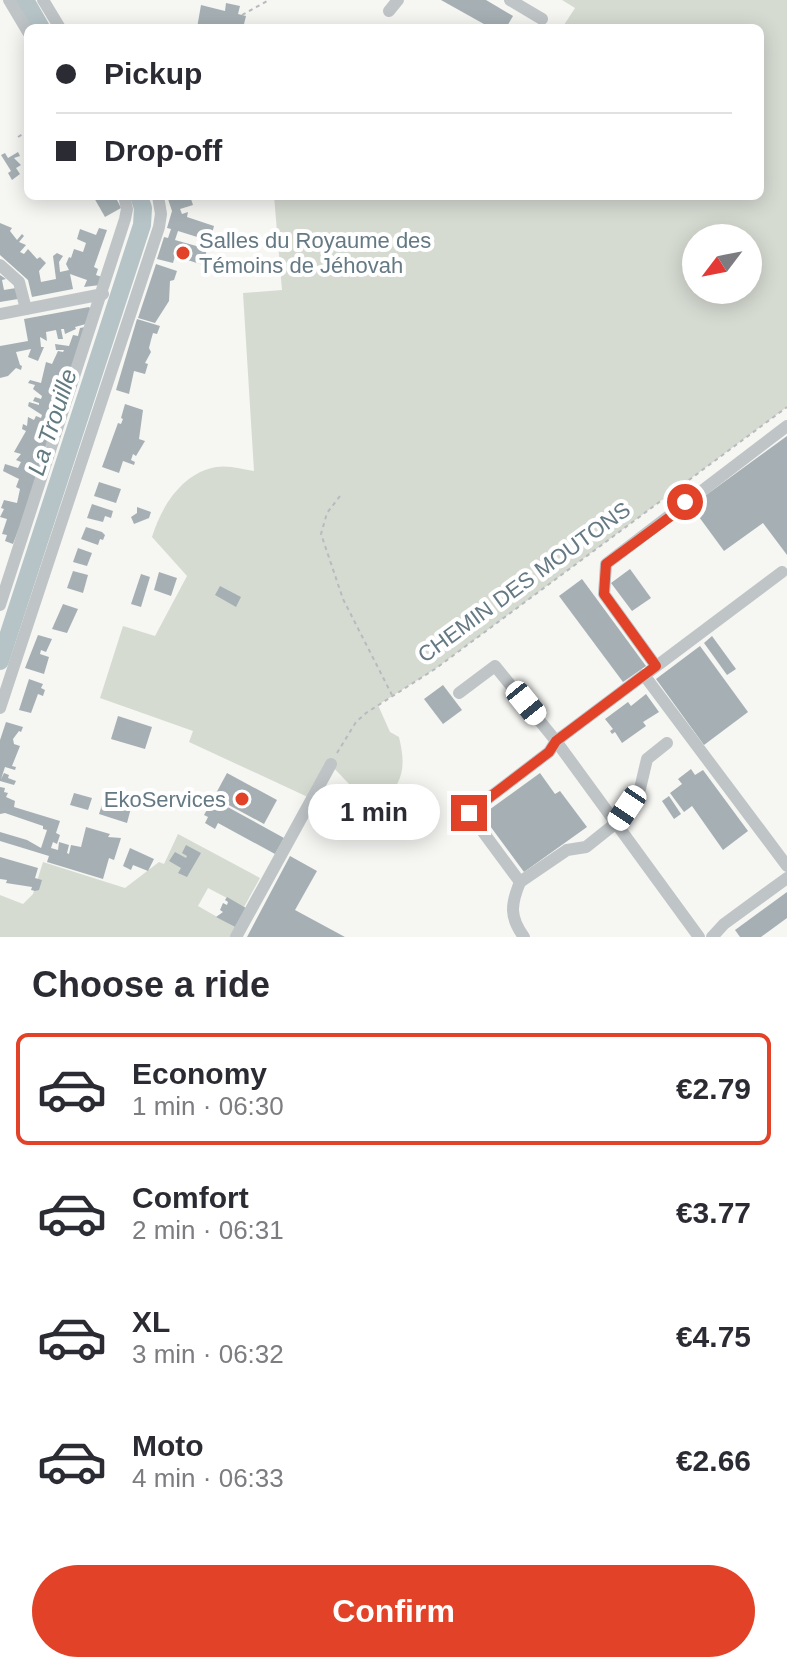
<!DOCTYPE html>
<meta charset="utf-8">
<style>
body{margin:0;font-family:Arial,sans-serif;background:#f7f7f7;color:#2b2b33;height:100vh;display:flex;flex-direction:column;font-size:30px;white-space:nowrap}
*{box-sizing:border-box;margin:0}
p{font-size:26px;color:#7c7c81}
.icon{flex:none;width:44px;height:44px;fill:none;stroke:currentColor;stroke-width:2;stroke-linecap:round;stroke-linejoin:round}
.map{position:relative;height:937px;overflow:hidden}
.panel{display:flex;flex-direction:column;background:#fff;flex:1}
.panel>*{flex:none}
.banner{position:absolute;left:24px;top:24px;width:740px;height:176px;border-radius:12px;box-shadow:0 4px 20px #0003;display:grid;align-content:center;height:176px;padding:0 32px;background:#fff}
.needle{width:52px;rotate:238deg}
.controls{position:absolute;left:682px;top:224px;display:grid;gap:16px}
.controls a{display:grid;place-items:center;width:80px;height:80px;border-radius:50%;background:#fff;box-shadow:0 4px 20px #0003;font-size:40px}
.end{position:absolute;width:36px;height:36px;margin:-18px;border:10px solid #e14228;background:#fff;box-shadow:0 0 0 4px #fff}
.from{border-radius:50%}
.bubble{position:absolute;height:56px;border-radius:28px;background:#fff;box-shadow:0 4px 20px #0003;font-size:26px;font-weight:800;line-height:56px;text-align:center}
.car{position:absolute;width:24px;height:48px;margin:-24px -12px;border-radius:10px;box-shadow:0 0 6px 2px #0007;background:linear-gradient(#fff 24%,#345 0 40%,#fff 0 76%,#345 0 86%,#fff 0)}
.banner b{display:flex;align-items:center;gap:28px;height:76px;font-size:30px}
.banner b+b{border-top:2px solid #e1e1e2}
.banner i{width:20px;height:20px;background:#2b2b33}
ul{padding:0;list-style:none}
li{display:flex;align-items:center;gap:24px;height:112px;margin:0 16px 12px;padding:0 16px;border:4px solid transparent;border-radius:12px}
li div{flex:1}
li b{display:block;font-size:30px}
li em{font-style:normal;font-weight:800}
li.selected{border-color:#e14228}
li>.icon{width:72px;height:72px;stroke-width:1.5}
h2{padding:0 32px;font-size:36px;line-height:96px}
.action{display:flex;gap:16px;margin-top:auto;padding:16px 32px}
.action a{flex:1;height:92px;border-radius:48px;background:#e14228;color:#fff;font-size:32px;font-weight:800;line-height:92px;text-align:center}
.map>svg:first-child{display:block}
</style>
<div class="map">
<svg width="787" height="937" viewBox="0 0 787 937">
<rect width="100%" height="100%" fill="#f6f6f3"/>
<g fill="#d6dbd2" fill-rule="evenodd">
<path d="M562,0H787V407L435,669L378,705L390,732L399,737C407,771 402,781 381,807L349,784L331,765L312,799L189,742L193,731L100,698L123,626L155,636L187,576L152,537C161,507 182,473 216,467C229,465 242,469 254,471L243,293L282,290L274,196H760V28H562L575,8ZM696,238H748V290H696Z"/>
<path d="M178,834L260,878L244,907L208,888L198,906L240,930L236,937H0V895L23,904L33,894L43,862L125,888L159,862L164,864Z"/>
</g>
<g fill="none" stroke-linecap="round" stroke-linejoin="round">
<g stroke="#b6c4c7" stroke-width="18">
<path d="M25,0L41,28"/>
<path d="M0,661L142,225L143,208L139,196"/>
</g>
</g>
<g fill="#a6b0b4">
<path d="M441,0H486L513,16L506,28H491Z"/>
<path d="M226,3L240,6L238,14L246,16L243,28H197L201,5L225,11Z"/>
<path d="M18,152L20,156L14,158L21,165L16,168L20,174L12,180L8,173L11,171L1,155L5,153L8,158Z"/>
<path d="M93,196H115L121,208L105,217Z"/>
<path d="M167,196H190L193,205L180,209L182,214L188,212L187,217L214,226L210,241L178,231L175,240L207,249L203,265L175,256L173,263L157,259L164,237L168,238L171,229L167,228L172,211Z"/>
<path d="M0,223L12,228L10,231L17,240L22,234L24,236L19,242L26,245L20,252L24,254L28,249L37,259L40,257L46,263L39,271L41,282L56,279L53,256L57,253L63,256L59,262L60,272L69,270L66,264L69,257L71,258L74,249L83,252L86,243L77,239L80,229L96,235L99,228L107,230L94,267L98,269L96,275L102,277L100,285L84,287L87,280L70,274L73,289L32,297L28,280L0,255Z"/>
<path d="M156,264L177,271L174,280L170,281L169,301L155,323L138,318Z"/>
<path d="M0,275L6,279L2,280L4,290L16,288L18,299L0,302Z"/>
<path d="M89,307L91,309L86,324L75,327L76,329L65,334L64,329H61L63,339H58L56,330L46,332L47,341L40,337L41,347H44L38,361L28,357L31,349L16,352L20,365L22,366L21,370L16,368L8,376L0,378V346L28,341L24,319Z"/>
<path d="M137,319L160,326L157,334L153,333L151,340L149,348L151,352L145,363L148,364L145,374L134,371L129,394L116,390Z"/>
<path d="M85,327L21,523L13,544L5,541L7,535L2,534L7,519L0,517L4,509L1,508L4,500L17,503L20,489L16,487L19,479L3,471L5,464L18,468L21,462L16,460L21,454L14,452L26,431L22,429L23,424L27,426L28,417L34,420L36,416L41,418L42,415L28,406L29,402L39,405V403L33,401L35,397L41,399L42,396L33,389L35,385L28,383L30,380L41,383L46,362L52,364L58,351L63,352L64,350H56L55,344L69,346L73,335L78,336L80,328Z"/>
<path d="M125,404L143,410L139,439L145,441L136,456L133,454L131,460L135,462L134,465L123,461L119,473L102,467L118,423L121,424L123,419L121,418Z"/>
<path d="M787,436V555L763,523L724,551L691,506Z"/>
<path d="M99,482L121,489L116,503L94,496Z"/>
<path d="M92,504L113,511L111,518L105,516L103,522L87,518Z"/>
<path d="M137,507L151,512L149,518L134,524L131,517L137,513Z"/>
<path d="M86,527L102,532L105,535L103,540L100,539L98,545L81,539Z"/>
<path d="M78,548L92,553L87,566L73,562Z"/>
<path d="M630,569L651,598L632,611L611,583Z"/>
<path d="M73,571L88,575L83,593L67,588Z"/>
<path d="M159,572L177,578L171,596L154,590Z"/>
<path d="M141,574L150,577L141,607L131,604Z"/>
<path d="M582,579L646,666L623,682L559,596Z"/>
<path d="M220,586L241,597L236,607L215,595Z"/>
<path d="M63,604L78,609L67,633L52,629Z"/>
<path d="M38,635L52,639L46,652L41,650L40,654L49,657L44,674L25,668Z"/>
<path d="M712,636L736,669L727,675L704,643Z"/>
<path d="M700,646L748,712L704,745L656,679Z"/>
<path d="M29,679L43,684L41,688L45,690L43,696L38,694L31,713L19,710Z"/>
<path d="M443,685L462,710L443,724L424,699Z"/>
<path d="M646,694L659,712L643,722L646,726L622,743L615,732L612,734L610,731L613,729L605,719L628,702L631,706Z"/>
<path d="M118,716L152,727L145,749L111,739Z"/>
<path d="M6,722L23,727L21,732L19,731L13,739L14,744L20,746L12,766L16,767L15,770L5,767L1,779L4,773L9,775L8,778L16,781L14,785L0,781V740Z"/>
<path d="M691,769L695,775L703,770L748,831L723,850L692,806L684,812L670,793L682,784L678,779Z"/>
<path d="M227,773L277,800L264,824L214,797Z"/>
<path d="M540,773L555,794L560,791L587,827L524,872L482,815Z"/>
<path d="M0,787L5,788L4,792L8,793L6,797L15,801L14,807L60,821L56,833L60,835L57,844L53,842L51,848L58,850L59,842L69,845L67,853L69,854L71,845L81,847L86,827L110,834L108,837L121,838L114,860L109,858L103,879L47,862L49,856L0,841V832L27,840L41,848L47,830L43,829V826L5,813L0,814Z"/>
<path d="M74,793L92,798L88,810L70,805Z"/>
<path d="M669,796L681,814L674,819L662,801Z"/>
<path d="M104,799L131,808L127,823L99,814Z"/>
<path d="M213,799L284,838L275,854L218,823L215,829L205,823L208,817L204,815Z"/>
<path d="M186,845L201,853L187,877L178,873L181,868L169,861L175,852L186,858L187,856L182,853Z"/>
<path d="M130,848L154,859L148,871L133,865L131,870L123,866Z"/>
<path d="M290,856L317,871L295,910L345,937H247Z"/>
<path d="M0,857L38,868L35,878L42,880L39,890L35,891L31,890L32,887L6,883L7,880L0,879Z"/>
<path d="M787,892V918L761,937H740L735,930Z"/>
<path d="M227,897L246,908L235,927L216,917L223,912L220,910L223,903L227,905L228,902L225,900Z"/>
</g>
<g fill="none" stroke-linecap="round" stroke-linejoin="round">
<g stroke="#b7bbbe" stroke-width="2" stroke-dasharray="4 4" stroke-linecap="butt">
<path d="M242,15L269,0"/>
<path d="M18,137L28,131"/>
<path d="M340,496L327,513L321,534L343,599L392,695"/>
<path d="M337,753L356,722L366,713L435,669L787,407"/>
</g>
<g stroke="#bfc4c7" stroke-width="12">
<path d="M9,0L28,32"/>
<path d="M43,0L60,28"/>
<path d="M510,0L542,19"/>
<path d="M389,11L398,0"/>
<path d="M0,265L19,282L26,309"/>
<path d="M0,314L103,294"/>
<path d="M0,605L125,219L127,209L124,196"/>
<path d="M656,666L604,594L606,564L787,426"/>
<path d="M650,671L782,572"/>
<path d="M459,693L495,666L556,741L699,937"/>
<path d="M0,708L159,227L161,214L158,196"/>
<path d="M520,882L567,850L586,847L616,823L639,793L647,759L667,743"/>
<path d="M236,937L331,764"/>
<path d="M524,937C509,917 511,904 520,882L469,813L549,752L556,741L644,675L787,866"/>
<path d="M712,937L724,924L787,878"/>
</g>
</g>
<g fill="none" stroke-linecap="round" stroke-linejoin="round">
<path stroke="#e14228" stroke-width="10" d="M469,813L549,752L556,741L656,666L604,594L606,564L682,508L685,502"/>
</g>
<g fill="#e14228" stroke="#fff" stroke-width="3">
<circle cx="183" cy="253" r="8"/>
<circle cx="242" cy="799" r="8"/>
</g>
<g text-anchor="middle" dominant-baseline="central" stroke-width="8" stroke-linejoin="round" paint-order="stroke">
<g font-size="22" fill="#657984" stroke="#fff" text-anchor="start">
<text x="199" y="240">Salles du Royaume des<tspan x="199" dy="25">Témoins de Jéhovah</tspan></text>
<text x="226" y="799" text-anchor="end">EkoServices</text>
</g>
<g font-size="22" fill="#657984" stroke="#fff">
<text transform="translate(524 582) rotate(-36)">CHEMIN DES MOUTONS</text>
</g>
<g font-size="24" font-style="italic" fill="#617b80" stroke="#fff">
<text transform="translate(52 422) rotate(-72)">La Trouille</text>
</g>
</g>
</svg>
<div class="controls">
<a><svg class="needle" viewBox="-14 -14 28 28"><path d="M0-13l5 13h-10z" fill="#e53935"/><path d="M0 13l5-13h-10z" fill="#7c7c81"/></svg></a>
</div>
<i class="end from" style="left:685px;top:502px"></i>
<i class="end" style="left:469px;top:813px"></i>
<div class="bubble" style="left:308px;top:784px;width:132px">1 min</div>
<i class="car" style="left:526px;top:703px;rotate:141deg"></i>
<i class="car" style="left:627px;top:808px;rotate:214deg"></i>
<div class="banner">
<b><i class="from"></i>Pickup</b>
<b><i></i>Drop-off</b>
</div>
</div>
<section class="panel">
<h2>Choose a ride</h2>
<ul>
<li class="selected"><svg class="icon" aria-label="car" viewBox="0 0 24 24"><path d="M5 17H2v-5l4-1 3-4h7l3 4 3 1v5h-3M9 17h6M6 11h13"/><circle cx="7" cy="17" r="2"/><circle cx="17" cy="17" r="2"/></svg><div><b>Economy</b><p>1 min · 06:30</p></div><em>€2.79</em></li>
<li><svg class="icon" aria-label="car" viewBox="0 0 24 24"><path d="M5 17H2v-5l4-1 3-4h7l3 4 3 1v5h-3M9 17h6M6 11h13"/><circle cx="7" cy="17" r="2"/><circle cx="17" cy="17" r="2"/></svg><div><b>Comfort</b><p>2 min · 06:31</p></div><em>€3.77</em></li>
<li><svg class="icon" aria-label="car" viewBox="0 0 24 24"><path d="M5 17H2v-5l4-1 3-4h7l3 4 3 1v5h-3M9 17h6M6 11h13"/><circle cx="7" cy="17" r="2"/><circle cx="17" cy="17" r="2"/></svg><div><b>XL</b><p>3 min · 06:32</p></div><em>€4.75</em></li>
<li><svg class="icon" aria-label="car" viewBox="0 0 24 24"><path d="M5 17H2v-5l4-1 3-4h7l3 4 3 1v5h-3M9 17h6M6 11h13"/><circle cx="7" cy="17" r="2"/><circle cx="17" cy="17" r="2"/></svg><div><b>Moto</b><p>4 min · 06:33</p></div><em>€2.66</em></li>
</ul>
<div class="action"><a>Confirm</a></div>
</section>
